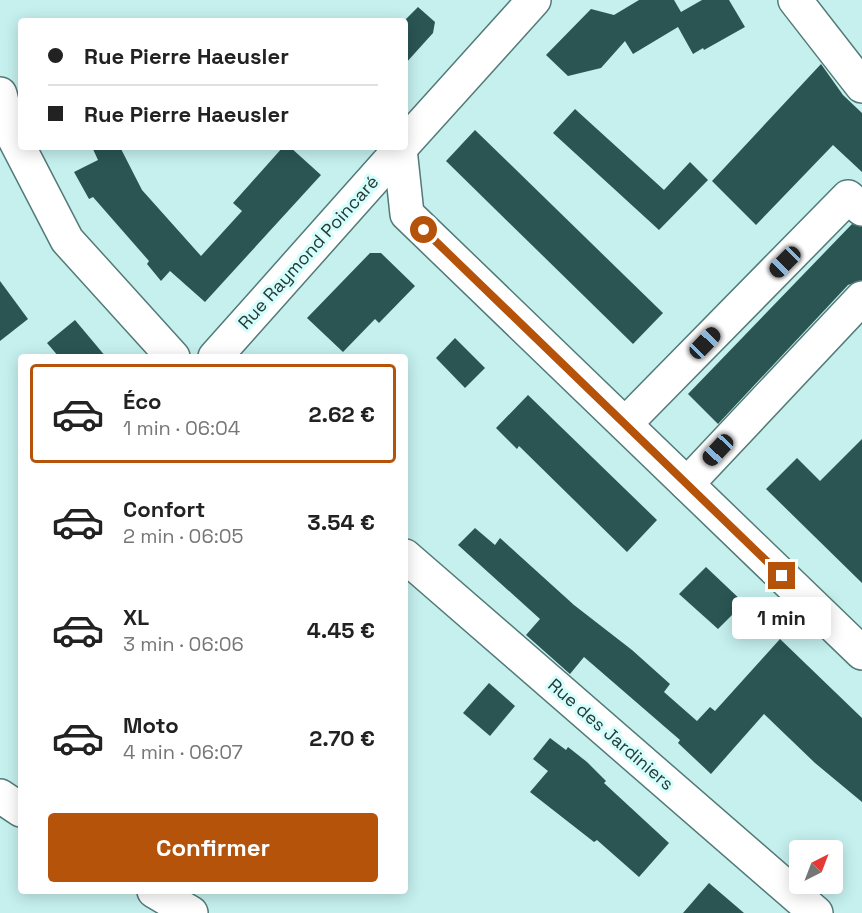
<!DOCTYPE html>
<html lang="fr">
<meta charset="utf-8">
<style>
body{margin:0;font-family:"Space Grotesk",sans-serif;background:#f6f6f6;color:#222;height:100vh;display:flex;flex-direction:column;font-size:22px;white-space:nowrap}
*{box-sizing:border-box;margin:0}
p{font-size:20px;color:#767676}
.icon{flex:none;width:33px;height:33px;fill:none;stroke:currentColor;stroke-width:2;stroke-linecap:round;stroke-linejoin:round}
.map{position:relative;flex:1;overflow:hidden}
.sheet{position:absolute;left:18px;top:354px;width:390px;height:540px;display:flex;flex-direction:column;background:#fff;border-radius:6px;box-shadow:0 3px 15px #0003}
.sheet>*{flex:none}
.hud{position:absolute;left:18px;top:18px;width:390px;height:132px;border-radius:6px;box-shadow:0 3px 15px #0003;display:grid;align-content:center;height:132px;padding:0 30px;background:#fff}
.needle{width:39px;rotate:42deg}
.tools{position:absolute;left:789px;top:840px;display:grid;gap:12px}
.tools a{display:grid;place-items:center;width:54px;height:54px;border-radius:6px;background:#fff;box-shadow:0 3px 15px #0003;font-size:30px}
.end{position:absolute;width:27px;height:27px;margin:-14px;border:8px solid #b45309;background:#fff;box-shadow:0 0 0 3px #fff}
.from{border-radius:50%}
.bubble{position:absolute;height:42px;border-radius:6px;background:#fff;box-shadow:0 3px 15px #0003;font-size:20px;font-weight:700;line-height:42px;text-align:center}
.car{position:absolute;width:18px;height:36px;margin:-18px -9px;border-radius:8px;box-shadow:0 0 4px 2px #0007;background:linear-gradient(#222 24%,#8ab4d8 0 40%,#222 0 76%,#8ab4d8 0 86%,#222 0)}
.hud b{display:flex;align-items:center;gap:21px;height:57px;font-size:22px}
.hud b+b{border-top:2px solid #e0e0e0}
.hud i{width:15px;height:15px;background:#222}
ul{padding:10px 0 0;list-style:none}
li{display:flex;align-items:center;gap:18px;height:99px;margin:0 12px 9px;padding:0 18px;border:3px solid transparent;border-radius:6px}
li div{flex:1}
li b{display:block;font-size:22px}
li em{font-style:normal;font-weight:700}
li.on{border-color:#b45309}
li>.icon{width:54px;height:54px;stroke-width:1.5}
.cta{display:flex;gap:12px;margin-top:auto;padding:12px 30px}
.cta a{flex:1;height:69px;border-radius:6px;background:#b45309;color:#fff;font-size:24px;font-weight:700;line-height:69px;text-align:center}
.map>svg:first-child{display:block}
</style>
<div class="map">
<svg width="862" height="913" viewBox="0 0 862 913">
<rect width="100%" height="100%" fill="#c5f0ee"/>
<g fill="#2a5553">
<path d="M639,0H674L681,12L702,0H729L745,27L704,50L703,48L693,54L678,27L633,54L625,41L601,68L568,76L546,55L591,9L614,15Z"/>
<path d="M418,7L435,22L433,33L405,64V20Z"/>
<path d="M821,64L843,95L862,113V172L833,145L756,225L712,181Z"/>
<path d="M575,109L664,190L690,162L708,180L659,230L553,133Z"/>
<path d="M475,130L663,313L633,344L446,161Z"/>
<path d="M92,147H120L142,190L201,256L242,211L233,203L283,147H290L321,175L205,302L170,271L161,281L147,264L149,261L93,197L89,199L74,172L98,160Z"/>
<path d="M852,224L862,227V280L848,285L718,424L688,394Z"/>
<path d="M370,253H381L415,286L379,323L375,319L343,352L307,318Z"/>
<path d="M0,281L28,319L0,341Z"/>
<path d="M75,320L106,357H59L47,343Z"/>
<path d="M455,338L485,368L465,388L436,358Z"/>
<path d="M528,395L657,520L627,552L519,446L517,449L496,428Z"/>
<path d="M862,439V583L766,489L797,458L820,481Z"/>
<path d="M475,528L495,545L500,538L574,605L632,650L670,684L664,692L697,721L710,707L715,711L780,639L862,718V802L815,763L764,714L711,774L678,743L680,740L584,657L570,674L526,635L540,619L458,545Z"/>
<path d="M706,567L744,603L718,629L679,594Z"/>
<path d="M489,683L515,706L490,736L463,713Z"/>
<path d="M550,738L566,750L568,747L587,762L606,781L604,783L669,843L639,877L597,840L594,842L530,792L548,771L533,759Z"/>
<path d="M709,883L744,913H683Z"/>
</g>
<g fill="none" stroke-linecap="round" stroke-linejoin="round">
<defs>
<g id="minor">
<path d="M795,0L862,86"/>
<path d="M0,94L8,126L67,240L173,357"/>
<path d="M405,143L534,0"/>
<path d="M400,149L407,214L862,653"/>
<path d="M215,357L402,147"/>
<path d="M625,424L848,197L862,209"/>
<path d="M687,484L862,298"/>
<path d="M405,556L816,913"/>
<path d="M0,796L21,810"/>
<path d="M154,891L191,913"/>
</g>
</defs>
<use href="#minor" stroke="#527a78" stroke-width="36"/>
<use href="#minor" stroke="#fff" stroke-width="33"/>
</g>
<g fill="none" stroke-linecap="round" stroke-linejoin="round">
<path stroke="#b45309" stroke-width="8" d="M424,230L782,576"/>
</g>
<g text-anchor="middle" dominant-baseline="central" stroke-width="6" stroke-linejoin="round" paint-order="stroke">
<g font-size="18" fill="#293a3a" stroke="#d2fefb">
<text transform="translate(308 252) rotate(-48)">Rue Raymond Poincaré</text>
<text transform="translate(611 734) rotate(41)">Rue des Jardiniers</text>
</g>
</g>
</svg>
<div class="tools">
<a><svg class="needle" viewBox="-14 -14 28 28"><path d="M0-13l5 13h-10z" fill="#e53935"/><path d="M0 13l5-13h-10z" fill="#767676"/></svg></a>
</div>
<i class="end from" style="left:424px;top:230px"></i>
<i class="end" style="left:782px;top:576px"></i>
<div class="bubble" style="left:732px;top:597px;width:99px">1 min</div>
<i class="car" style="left:785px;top:262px;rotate:225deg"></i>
<i class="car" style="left:705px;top:343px;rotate:44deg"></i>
<i class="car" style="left:718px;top:450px;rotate:223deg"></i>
<div class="hud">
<b><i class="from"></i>Rue Pierre Haeusler</b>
<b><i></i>Rue Pierre Haeusler</b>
</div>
<section class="sheet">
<ul>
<li class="on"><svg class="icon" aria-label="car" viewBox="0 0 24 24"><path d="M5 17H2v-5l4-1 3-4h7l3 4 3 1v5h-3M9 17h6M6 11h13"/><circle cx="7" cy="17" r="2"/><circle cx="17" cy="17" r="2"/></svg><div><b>Éco</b><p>1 min · 06:04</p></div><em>2.62 €</em></li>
<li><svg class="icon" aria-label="car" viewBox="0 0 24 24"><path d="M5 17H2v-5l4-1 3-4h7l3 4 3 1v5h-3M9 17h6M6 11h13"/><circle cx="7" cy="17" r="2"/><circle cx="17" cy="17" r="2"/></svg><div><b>Confort</b><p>2 min · 06:05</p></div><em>3.54 €</em></li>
<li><svg class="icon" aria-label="car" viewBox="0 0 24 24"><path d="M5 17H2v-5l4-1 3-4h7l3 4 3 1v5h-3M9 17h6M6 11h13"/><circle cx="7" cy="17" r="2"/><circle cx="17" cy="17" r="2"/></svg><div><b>XL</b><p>3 min · 06:06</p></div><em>4.45 €</em></li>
<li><svg class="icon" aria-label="car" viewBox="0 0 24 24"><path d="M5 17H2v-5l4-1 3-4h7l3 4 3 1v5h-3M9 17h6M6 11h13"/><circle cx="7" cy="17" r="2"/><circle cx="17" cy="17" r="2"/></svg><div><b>Moto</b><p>4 min · 06:07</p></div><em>2.70 €</em></li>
</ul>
<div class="cta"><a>Confirmer</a></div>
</section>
</div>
